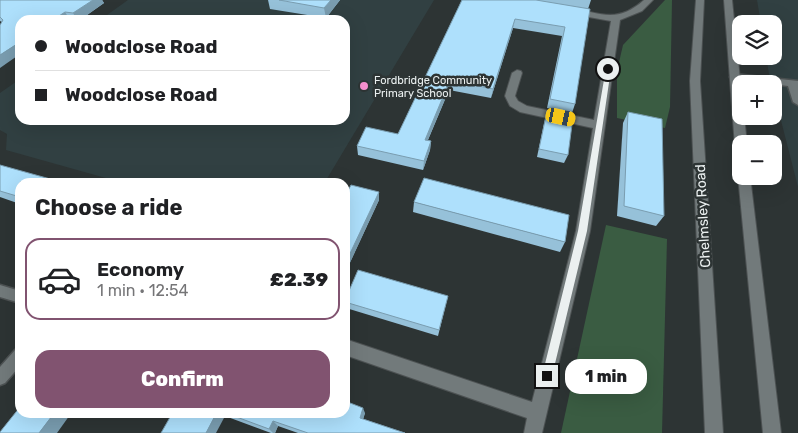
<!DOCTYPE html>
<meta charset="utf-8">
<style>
body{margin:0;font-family:Rubik,sans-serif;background:#f2f2f2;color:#202124;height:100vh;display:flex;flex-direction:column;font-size:19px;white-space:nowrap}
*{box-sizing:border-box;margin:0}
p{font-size:16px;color:#757577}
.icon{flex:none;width:28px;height:28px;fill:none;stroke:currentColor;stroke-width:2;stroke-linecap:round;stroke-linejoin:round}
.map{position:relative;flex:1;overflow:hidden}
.drawer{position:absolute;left:15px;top:178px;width:335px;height:240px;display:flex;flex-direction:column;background:#fff;border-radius:15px;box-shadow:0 5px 20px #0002}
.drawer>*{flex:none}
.top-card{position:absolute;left:15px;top:15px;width:335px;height:110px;border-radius:15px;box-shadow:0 5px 20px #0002;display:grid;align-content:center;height:110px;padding:0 20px;background:#fff}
.fabs{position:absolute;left:732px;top:15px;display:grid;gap:10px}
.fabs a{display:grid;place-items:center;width:50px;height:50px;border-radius:10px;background:#fff;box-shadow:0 5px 20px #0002;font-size:25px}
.end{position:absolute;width:22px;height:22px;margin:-11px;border:6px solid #ebf0f0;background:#111;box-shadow:0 0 0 2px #111}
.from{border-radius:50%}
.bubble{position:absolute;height:35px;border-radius:15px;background:#fff;box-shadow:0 5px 20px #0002;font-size:16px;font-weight:800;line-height:35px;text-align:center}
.car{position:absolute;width:15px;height:30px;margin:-15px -8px;border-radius:6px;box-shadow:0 0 4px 1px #0007;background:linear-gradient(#f5c518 24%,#345 0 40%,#f5c518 0 76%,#345 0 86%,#f5c518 0)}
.top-card b{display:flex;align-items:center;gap:18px;height:48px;font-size:19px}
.top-card b+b{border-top:1px solid #e0e0e0}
.top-card i{width:12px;height:12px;background:#202124}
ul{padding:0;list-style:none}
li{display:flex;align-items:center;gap:15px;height:82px;margin:0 10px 8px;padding:0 10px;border:2px solid transparent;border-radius:15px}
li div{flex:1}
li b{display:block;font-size:19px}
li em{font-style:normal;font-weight:800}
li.on{border-color:#815370}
li>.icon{width:45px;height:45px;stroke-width:1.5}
h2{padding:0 20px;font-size:22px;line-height:60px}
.cta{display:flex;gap:10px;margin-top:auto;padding:10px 20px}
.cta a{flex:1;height:58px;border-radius:15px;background:#815370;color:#fff;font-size:20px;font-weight:800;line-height:58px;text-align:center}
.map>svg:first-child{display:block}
</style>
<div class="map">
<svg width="798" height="433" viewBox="0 0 798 433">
<rect width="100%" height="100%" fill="#2d3434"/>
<g fill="#314042">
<path d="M128,0H434L325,182H120L6,150L7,134L0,130V93L20,79V120H345V20H100Z"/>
<path d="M757,0H798V187L774,93V84L770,80L766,56H774V24H761Z"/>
</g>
<g fill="#3a5c42">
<path d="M665,0H672L670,107L665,128L617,118V71L623,45Z"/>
<path d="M606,225L667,239L662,433H561Z"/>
</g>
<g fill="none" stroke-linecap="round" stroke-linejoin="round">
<defs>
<g id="service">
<path d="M734,74L798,81V105L793,102L788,86L731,79L730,77Z"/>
<path d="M0,285L20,291V303L0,297Z"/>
<path d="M20,348V366L5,383L0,385V367L15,350Z"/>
</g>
<path id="minor" d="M644,0H653L642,11L620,20L590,231L542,433H524L527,418L345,355V339L532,402L576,231L593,128L520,112L510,106L505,96L512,73L517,70L521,71L522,73L515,96L518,101L527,106L594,120L611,21L572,14L568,11L572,8C602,14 618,23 644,0Z"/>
<g id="tertiary">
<path d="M696,0H704L700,81L723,433H705L690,81Z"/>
<path d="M724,0H732L741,89V116H744L747,144H741V151L735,147Z"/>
<path d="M741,172V176H750L781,433H763L738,176Z"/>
</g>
</defs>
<use href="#service" stroke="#4d5253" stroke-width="3"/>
<use href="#minor" stroke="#4d5253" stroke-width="2"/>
<use href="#tertiary" stroke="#4d5253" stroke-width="2"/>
<use href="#service" fill="#727a7b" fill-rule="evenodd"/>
<use href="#minor" fill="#727a7b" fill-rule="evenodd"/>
<use href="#tertiary" fill="#727a7b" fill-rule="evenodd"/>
</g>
<g fill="#96c1d9">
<path d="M0,0H102L104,3L80,20L2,22L0,21Z"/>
<path d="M268,0H340L326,18L270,9Z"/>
<path d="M462,0H591L588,9L575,104L572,113L547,108L562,36L513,28L491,98L449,90L428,140L431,141L430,150L423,170L358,155L357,146L398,134Z"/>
<path d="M547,111L568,155L564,163L537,157L545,119Z"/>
<path d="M628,112L664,216L656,226L617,216L623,123Z"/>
<path d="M0,165L20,182V204L0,197Z"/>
<path d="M379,192V200L347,269L345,268V196Z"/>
<path d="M414,202L565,242L560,252L413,212Z"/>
<path d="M448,296L438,336L346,308L345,304V302Z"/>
<path d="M173,412H345L365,413L363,419L405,433H298L278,426L275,433H271L225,416Z"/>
</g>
<g fill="#7a9db0">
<path d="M93,0H102L104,3L80,20H77L73,13Z"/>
<path d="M331,0H340L326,18L324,8Z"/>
<path d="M65,12L70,20H53Z"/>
<path d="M515,19L513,28L491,98L493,89Z"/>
<path d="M20,42V54L0,68V55Z"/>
<path d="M450,80L449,90L424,149L425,140Z"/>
<path d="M431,141L430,150L423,170L424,161Z"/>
<path d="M379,192V200L347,269L346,262Z"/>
<path d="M363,408L365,413L362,423L360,418Z"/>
<path d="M55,412H72L57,433H39Z"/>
<path d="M217,412H220L225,416L216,433H206Z"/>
<path d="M273,421L278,426L275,433H273L269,429Z"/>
</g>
<g fill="#aee0fc" stroke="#7a9db0">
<path d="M0,0H93L73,13L65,12L53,20H20V42L0,55V25L3,20L0,17Z"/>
<path d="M279,0H331L324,8Z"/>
<path d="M462,0H536L590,9L575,104L550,99L565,27L515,19L493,89L450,80L425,140L431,141L424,161L357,146L366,127L398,134Z"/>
<path d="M547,111L573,117L568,155L539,149Z"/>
<path d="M628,112L662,119L664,216L624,206Z"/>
<path d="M0,165L61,182H20V197L0,191Z"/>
<path d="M424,178L569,215L565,242L414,202Z"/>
<path d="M351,185L379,192L346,262L345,196Z"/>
<path d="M358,270L448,296L439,330L345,302V300Z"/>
<path d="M345,401L363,408L360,418L405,433H308L273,421L269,429L223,412H345Z"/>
<path d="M20,407V412H55L39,433H0V432Z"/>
<path d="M173,412H217L206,433H161Z"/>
</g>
<path fill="#ebf0f0" d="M606,68L611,69L587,231L552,376L551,380L547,382L543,380L542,376L578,231Z"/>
<circle fill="#f790ce" stroke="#2d3434" stroke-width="2" cx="364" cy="86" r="5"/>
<g text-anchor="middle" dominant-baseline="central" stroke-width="5" stroke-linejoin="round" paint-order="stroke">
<g font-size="11" fill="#ebf0f0" stroke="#2d3434" text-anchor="start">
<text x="374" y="80">Fordbridge Community<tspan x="374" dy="13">Primary School</tspan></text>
</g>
<g font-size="14" fill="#ebf0f0" stroke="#2d3434">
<text transform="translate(703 216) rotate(-93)">Chelmsley Road</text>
</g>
</g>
</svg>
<div class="fabs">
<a><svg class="icon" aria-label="layers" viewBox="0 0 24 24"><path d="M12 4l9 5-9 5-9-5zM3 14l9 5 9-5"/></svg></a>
<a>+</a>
<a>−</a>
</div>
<i class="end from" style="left:608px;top:69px"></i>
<i class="end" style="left:547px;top:376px"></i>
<div class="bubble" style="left:565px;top:359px;width:82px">1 min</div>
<i class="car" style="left:561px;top:117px;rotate:102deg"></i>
<div class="top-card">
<b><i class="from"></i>Woodclose Road</b>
<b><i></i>Woodclose Road</b>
</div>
<section class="drawer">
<h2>Choose a ride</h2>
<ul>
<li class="on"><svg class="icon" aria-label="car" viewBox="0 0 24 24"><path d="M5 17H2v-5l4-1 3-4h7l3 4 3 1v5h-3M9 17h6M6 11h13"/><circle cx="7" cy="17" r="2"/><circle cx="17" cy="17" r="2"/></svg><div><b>Economy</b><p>1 min · 12:54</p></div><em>£2.39</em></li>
</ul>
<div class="cta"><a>Confirm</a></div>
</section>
</div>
